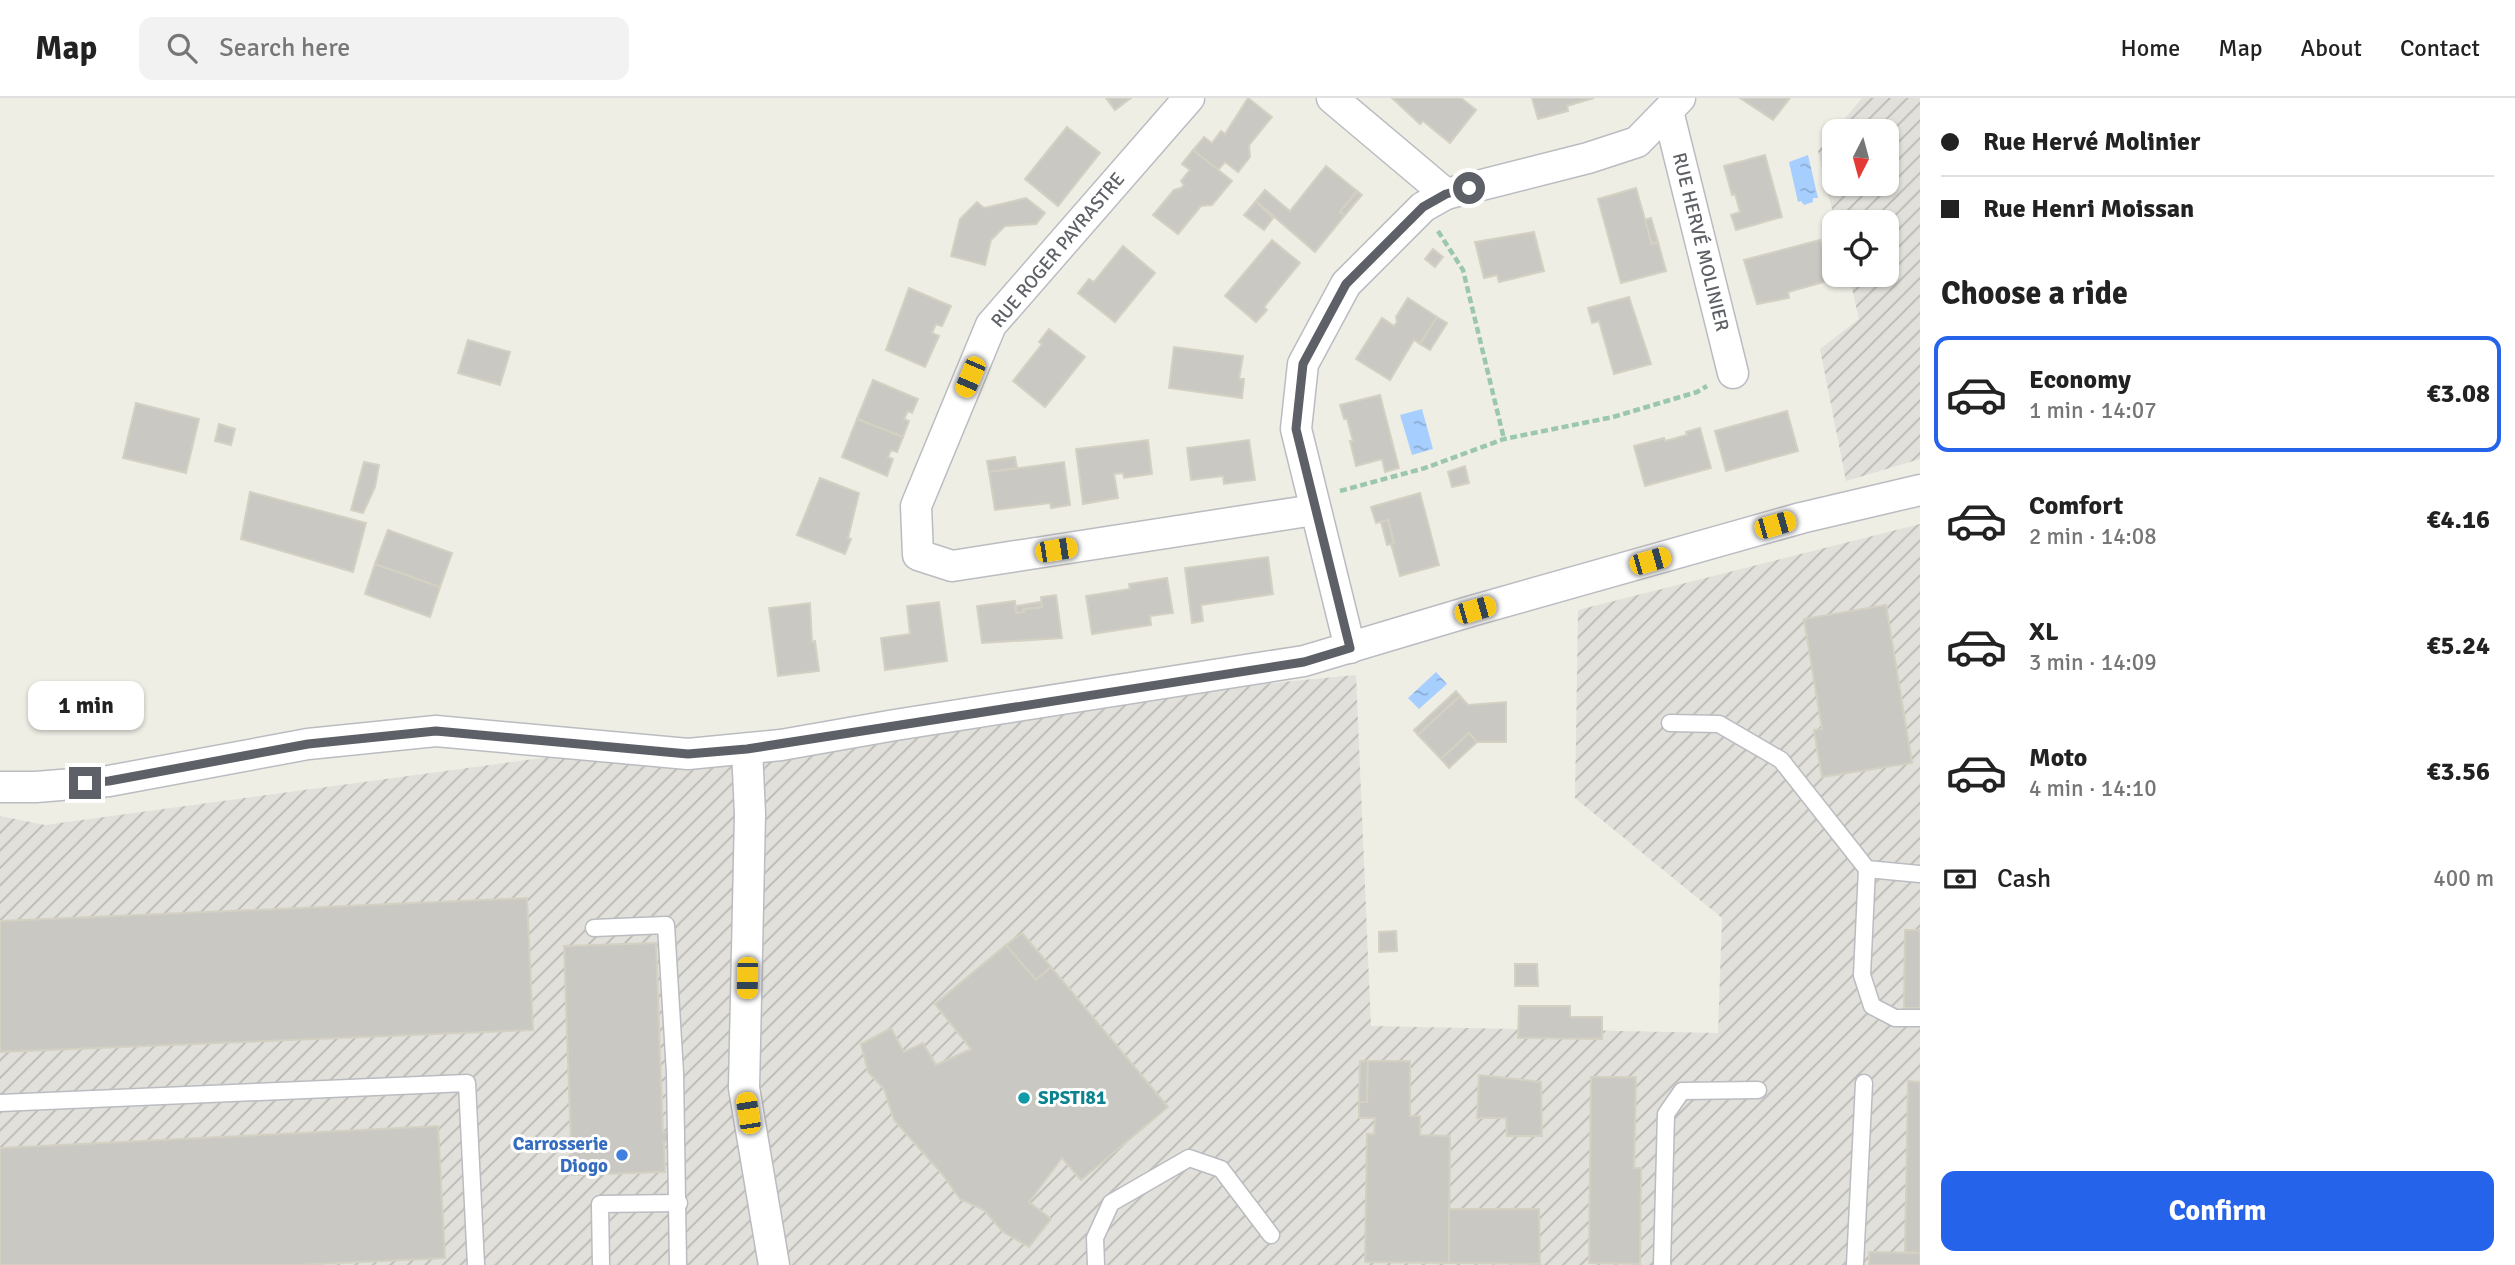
<!DOCTYPE html>
<meta charset="utf-8">
<style>
body{margin:0;font-family:Signika,sans-serif;background:#f2f2f2;color:#222;height:100vh;display:flex;flex-direction:column;font-size:26px;white-space:nowrap}
*{box-sizing:border-box;margin:0}
p{font-size:23px;color:#767676}
.icon{flex:none;width:38px;height:38px;fill:none;stroke:currentColor;stroke-width:2;stroke-linecap:round;stroke-linejoin:round}
.map{position:relative;flex:1;overflow:hidden}
.drawer{display:flex;flex-direction:column;background:#fff;width:595px}
.drawer>*{flex:none}
.hud{display:grid;align-content:center;height:154px;padding:0 21px;background:#fff}
.needle{width:46px;rotate:186deg}
.controls{position:absolute;left:1822px;top:21px;display:grid;gap:14px}
.controls a{display:grid;place-items:center;width:77px;height:77px;border-radius:14px;background:#fff;box-shadow:0 2px 5px #0004;font-size:35px}
.end{position:absolute;width:32px;height:32px;margin:-16px;border:9px solid #5d6066;background:#fff;box-shadow:0 0 0 4px #fff}
.from{border-radius:50%}
.bubble{position:absolute;height:49px;border-radius:14px;background:#fff;box-shadow:0 2px 5px #0004;font-size:23px;font-weight:700;line-height:49px;text-align:center}
.car{position:absolute;width:21px;height:42px;margin:-21px -10px;border-radius:9px;box-shadow:0 0 5px 2px #0007;background:linear-gradient(#f5c518 24%,#345 0 40%,#f5c518 0 76%,#345 0 86%,#f5c518 0)}
.hud b{display:flex;align-items:center;gap:24px;height:66px;font-size:26px}
.hud b+b{border-top:2px solid #e0e0e0}
.hud i{width:18px;height:18px;background:#222}
ul{padding:0;list-style:none}
li{display:flex;align-items:center;gap:21px;height:116px;margin:0 14px 10px;padding:0 7px;border:4px solid transparent;border-radius:14px}
li div{flex:1}
li b{display:block;font-size:26px}
li em{font-style:normal;font-weight:700}
li.selected{border-color:#2563eb}
li>.icon{width:63px;height:63px;stroke-width:1.5}
h2{padding:0 21px;font-size:32px;line-height:84px}
.pay{display:flex;align-items:center;gap:18px;height:77px;padding:0 21px;font-size:26px}
.pay p{margin-inline-start:auto}
.cta{display:flex;gap:14px;margin-top:auto;padding:14px 21px}
.cta a{flex:1;height:80px;border-radius:14px;background:#2563eb;color:#fff;font-size:28px;font-weight:700;line-height:80px;text-align:center}
header{display:flex;align-items:center;gap:42px;box-sizing:border-box;height:98px;padding:0 35px;background:#fff;border-bottom:2px solid #e0e0e0}
header strong{font-size:33px}
nav{display:flex;gap:38px;margin-inline-start:auto;font-size:24px}
.search{width:490px;height:63px;background:#f2f2f2;display:flex;align-items:center;gap:18px;box-sizing:border-box;padding:0 24px;border-radius:14px;color:#767676;font-size:26px}
main{display:flex;flex:1;min-height:0}
.map>svg:first-child{display:block}
</style>
<header>
<strong>Map</strong>
<div class="search"><svg class="icon" aria-label="search" viewBox="0 0 24 24"><circle cx="10" cy="10" r="6"/><path d="M15 15l6 6"/></svg>Search here</div>
<nav><a>Home</a><a>Map</a><a>About</a><a>Contact</a></nav>
</header>
<main>
<div class="map">
<svg width="1920" height="1167" viewBox="0 0 1920 1167">
<defs>
<pattern id="industrial-furrows" width="10" height="10" patternUnits="userSpaceOnUse" patternTransform="scale(1.75)"><rect width="10" height="10" fill="#e1e0da"/><path d="M-1 1l2-2M0 10L10 0M9 11l2-2" fill="none" stroke="#bab9b5"/></pattern>
<pattern id="water-ripples" width="26" height="14" patternUnits="userSpaceOnUse" patternTransform="scale(1.75)"><rect width="26" height="14" fill="#a6cfff"/><path d="M2 4q2-2 4 0t4 0M15 11q2-2 4 0t4 0" fill="none" stroke="#8aabd2"/></pattern>
</defs>
<rect width="100%" height="100%" fill="#efeee5"/>
<g fill="url(#industrial-furrows)">
<path d="M1862,0H1920V361L1846,383L1820,251L1859,221L1849,177H1886V124H1835L1818,53L1834,34V86H1886V33H1834Z"/>
<path d="M1920,426V1167H0V718L45,727L690,640L1356,577L1371,928L1718,935L1722,820L1575,700L1578,512Z"/>
</g>
<g fill="url(#water-ripples)">
<path d="M1808,57L1818,100H1813V104L1804,107L1801,103L1798,104L1789,64Z"/>
<path d="M1422,311L1433,351L1412,357L1400,317Z"/>
<path d="M1436,574L1447,586L1419,611L1408,600Z"/>
</g>
<g fill="#cac8c2" stroke="#d4d1c3" stroke-width="2">
<path d="M1106,0H1131L1115,12Z"/>
<path d="M1248,0L1272,19L1249,47L1250,59L1238,74L1225,64L1218,72L1193,52L1204,39L1212,45L1221,33L1225,36Z"/>
<path d="M1392,0H1461L1476,12L1450,45L1423,23L1420,26Z"/>
<path d="M1532,0H1594L1567,8L1568,13L1538,21Z"/>
<path d="M1740,0H1790L1773,22Z"/>
<path d="M1067,29L1100,55L1058,108L1025,81Z"/>
<path d="M1193,52L1232,83L1212,107L1201,108L1178,136L1153,117L1174,92L1181,90L1184,87L1181,83L1190,72L1182,66Z"/>
<path d="M1765,57L1782,119L1736,132L1731,117L1740,114L1735,96L1732,97L1724,68Z"/>
<path d="M1326,68L1357,93L1340,114L1345,117L1315,154L1256,103L1265,92L1290,113Z"/>
<path d="M1636,90L1652,146L1658,144L1666,173L1621,185L1598,101Z"/>
<path d="M1357,93L1362,97L1345,117L1340,114Z"/>
<path d="M1026,100L1045,115L1036,126L1005,128L991,142L985,167L951,158L960,121L977,104L984,110Z"/>
<path d="M1256,103L1273,120L1264,132L1244,117Z"/>
<path d="M1651,120L1658,144L1652,146L1645,122Z"/>
<path d="M1534,134L1544,173L1499,184L1497,177L1484,180L1475,144Z"/>
<path d="M1272,142L1300,165L1264,209L1267,212L1256,224L1225,198Z"/>
<path d="M1820,142L1831,182L1788,194L1789,200L1757,206L1744,162Z"/>
<path d="M1123,148L1155,175L1115,224L1078,195L1089,181L1094,184Z"/>
<path d="M1433,151L1443,159L1435,169L1425,161Z"/>
<path d="M909,190L951,208L942,228L936,226L932,235L939,238L925,269L886,252Z"/>
<path d="M1629,199L1651,266L1614,276L1599,223L1592,225L1588,210Z"/>
<path d="M1408,200L1437,219L1420,246L1414,242L1390,282L1356,261L1382,220L1394,228L1397,224L1396,219Z"/>
<path d="M1437,219L1447,225L1430,252L1420,246Z"/>
<path d="M1049,231L1085,259L1045,309L1013,283L1042,246L1039,244Z"/>
<path d="M468,242L510,254L500,287L458,275Z"/>
<path d="M1174,249L1243,258L1239,281H1244L1242,300L1169,290Z"/>
<path d="M873,282L918,301L912,315L908,313L904,321L909,323L903,339L857,321Z"/>
<path d="M1380,297L1399,370L1385,374L1382,361L1356,368L1350,343H1353L1347,321H1344L1340,307Z"/>
<path d="M136,305L199,321L186,375L123,360Z"/>
<path d="M1787,313L1798,353L1726,373L1715,333Z"/>
<path d="M857,321L903,339L897,354L891,352L888,359L893,361L887,378L842,359Z"/>
<path d="M219,326L235,331L231,347L215,343Z"/>
<path d="M1700,330L1711,370L1645,388L1634,348L1664,340L1665,343L1687,337L1686,334Z"/>
<path d="M1148,342L1152,376L1124,380L1123,375L1114,376L1118,400L1083,406L1076,351Z"/>
<path d="M1249,342L1255,382L1224,386L1223,378L1191,382L1187,350Z"/>
<path d="M1015,359L1017,370L989,374L987,363Z"/>
<path d="M364,364L379,367L375,389L363,415L351,412Z"/>
<path d="M1064,364L1070,407L1051,410L1050,405L995,412L989,374Z"/>
<path d="M1465,368L1469,385L1452,389L1448,374Z"/>
<path d="M820,380L859,395L848,440L851,441L845,456L797,437Z"/>
<path d="M250,394L366,425L353,474L241,441Z"/>
<path d="M1420,395L1439,467L1400,478L1391,446L1394,445L1388,422L1376,425L1371,409Z"/>
<path d="M1388,422L1394,445L1387,447L1381,424Z"/>
<path d="M388,432L452,455L440,489L375,466Z"/>
<path d="M1268,459L1273,496L1201,507L1203,523L1192,525L1185,470Z"/>
<path d="M375,466L440,489L430,519L365,496Z"/>
<path d="M1167,480L1173,515L1150,518L1151,527L1092,536L1086,498L1130,491L1129,486Z"/>
<path d="M1056,497L1062,540L982,545L977,508L1015,503L1016,515L1024,514L1023,511L1042,509L1041,499Z"/>
<path d="M939,504L947,563L885,572L881,540L910,536L907,508Z"/>
<path d="M1041,504L1042,509L1023,511L1024,514L1016,515V508Z"/>
<path d="M810,505L812,544L815,543L819,573L778,578L769,510Z"/>
<path d="M1886,507L1912,665L1822,679L1814,632L1822,631L1804,521Z"/>
<path d="M1456,593L1460,598L1418,637L1414,632Z"/>
<path d="M1460,598L1468,607L1506,604V644H1477L1469,635L1441,661L1418,637Z"/>
<path d="M1469,635L1477,644L1449,670L1441,661Z"/>
<path d="M527,800L533,932L0,954V823Z"/>
<path d="M1905,832H1920V910H1904Z"/>
<path d="M1396,833L1397,853L1379,854V834Z"/>
<path d="M1022,835L1051,869L1036,882L1006,847Z"/>
<path d="M656,845L663,1034H673V1044H664L665,1074L572,1077L564,848Z"/>
<path d="M1006,847L1036,882L1051,869L1168,1009L1081,1082L1062,1060L1029,1104L1051,1121L1029,1149L1003,1134L984,1112L960,1101L943,1077L894,1022L884,991L868,974L861,946L891,930L904,954L923,945L936,967L971,951L935,906Z"/>
<path d="M1515,866H1537L1538,888H1515Z"/>
<path d="M1519,908H1570V919H1602V941L1518,940Z"/>
<path d="M1360,963H1368L1367,1004H1359Z"/>
<path d="M1368,963H1410V1018H1420V1037L1450,1038L1449,1165L1365,1164L1367,1036H1374L1375,1020H1359V1004H1367Z"/>
<path d="M1479,977L1541,984L1542,1038H1507L1506,1020H1477Z"/>
<path d="M1591,979H1636L1634,1070H1641L1640,1166L1589,1165Z"/>
<path d="M1908,983L1920,984V1155L1905,1154Z"/>
<path d="M438,1028L445,1160L298,1167H0V1050Z"/>
<path d="M1449,1111H1539L1540,1166L1449,1165Z"/>
<path d="M1869,1154L1920,1155V1167H1869Z"/>
</g>
<g fill="none" stroke-linecap="round" stroke-linejoin="round">
<defs>
<g id="service">
<path d="M1670,625L1719,626L1781,662L1867,771L1920,776"/>
<path d="M1867,771L1862,877L1872,908L1895,920H1920"/>
<path d="M594,830L666,827L675,975L678,1167"/>
<path d="M0,1005L467,985L476,1167"/>
<path d="M601,1167L600,1106L679,1105"/>
<path d="M1096,1167L1095,1140L1111,1105L1189,1060L1221,1071L1271,1137"/>
<path d="M1662,1167L1666,1016L1682,993L1758,992"/>
<path d="M1855,1167L1864,985"/>
</g>
<g id="minor">
<path d="M1189,0L991,227L916,408L918,457L952,468L1314,412"/>
<path d="M1332,0L1446,96"/>
<path id="s1" d="M1668,13L1733,275"/>
<path d="M1350,550L1296,331L1303,266L1346,186L1423,109L1446,96L1588,60L1637,44L1680,0"/>
<path d="M747,651L750,716L744,990L774,1167"/>
<path d="M0,689H36L109,683L308,646L436,633L688,656L781,647L895,627L1304,563L1475,512L1801,420L1920,392"/>
</g>
</defs>
<use href="#service" stroke="#babcc1" stroke-width="19"/>
<use href="#minor" stroke="#babcc1" stroke-width="33"/>
<g stroke="#9bc8ad" stroke-width="4.5" stroke-dasharray="7 3.5" stroke-linecap="butt">
<path d="M1438,133L1463,172L1504,341"/>
<path d="M1340,393L1425,370L1504,341L1613,319L1697,294L1707,288"/>
</g>
<use href="#service" stroke="#fff" stroke-width="16"/>
<use href="#minor" stroke="#fff" stroke-width="30"/>
</g>
<g fill="none" stroke-linecap="round" stroke-linejoin="round">
<path stroke="#5d6066" stroke-width="9" d="M85,685L109,683L308,646L436,633L688,656L747,651L1304,564L1350,550L1296,331L1303,266L1346,186L1423,109L1446,96L1469,90"/>
</g>
<circle fill="#0f9aa8" stroke="#fff" stroke-width="2.5" cx="1024" cy="1000" r="7"/>
<circle fill="#3f7fe0" stroke="#fff" stroke-width="2.5" cx="622" cy="1057" r="7"/>
<g text-anchor="middle" dominant-baseline="central" stroke-width="6" stroke-linejoin="round" paint-order="stroke">
<g font-size="19" fill="#5d6066" stroke="#fff">
<text stroke="none"><textPath href="#s1" startOffset="135">RUE HERVÉ MOLINIER</textPath></text>
<text transform="translate(1058 152) rotate(-50)">RUE ROGER PAYRASTRE</text>
</g>
<g font-size="19" font-weight="bold" fill="#0d838f" stroke="#fff" text-anchor="start">
<text x="1038" y="1000">SPSTI81</text>
</g>
<g font-size="19" font-weight="bold" fill="#366cbe" stroke="#fff" text-anchor="end">
<text x="608" y="1046">Carrosserie<tspan x="608" dy="22">Diogo</tspan></text>
</g>
</g>
</svg>
<div class="controls">
<a><svg class="needle" viewBox="-14 -14 28 28"><path d="M0-13l5 13h-10z" fill="#e53935"/><path d="M0 13l5-13h-10z" fill="#767676"/></svg></a>
<a><svg class="icon" aria-label="locate" viewBox="0 0 24 24"><circle cx="12" cy="12" r="6"/><path d="M12 2v4M12 18v4M2 12h4M18 12h4"/></svg></a>
</div>
<i class="end from" style="left:1469px;top:90px"></i>
<i class="end" style="left:85px;top:685px"></i>
<div class="bubble" style="left:28px;top:583px;width:116px">1 min</div>
<i class="car" style="left:970px;top:279px;rotate:203deg"></i>
<i class="car" style="left:1775px;top:427px;rotate:74deg"></i>
<i class="car" style="left:1056px;top:452px;rotate:81deg"></i>
<i class="car" style="left:1650px;top:463px;rotate:74deg"></i>
<i class="car" style="left:1475px;top:512px;rotate:74deg"></i>
<i class="car" style="left:747px;top:880px;rotate:181deg"></i>
<i class="car" style="left:748px;top:1015px;rotate:351deg"></i>
</div>
<section class="drawer">
<div class="hud">
<b><i class="from"></i>Rue Hervé Molinier</b>
<b><i></i>Rue Henri Moissan</b>
</div>
<h2>Choose a ride</h2>
<ul>
<li class="selected"><svg class="icon" aria-label="car" viewBox="0 0 24 24"><path d="M5 17H2v-5l4-1 3-4h7l3 4 3 1v5h-3M9 17h6M6 11h13"/><circle cx="7" cy="17" r="2"/><circle cx="17" cy="17" r="2"/></svg><div><b>Economy</b><p>1 min · 14:07</p></div><em>€3.08</em></li>
<li><svg class="icon" aria-label="car" viewBox="0 0 24 24"><path d="M5 17H2v-5l4-1 3-4h7l3 4 3 1v5h-3M9 17h6M6 11h13"/><circle cx="7" cy="17" r="2"/><circle cx="17" cy="17" r="2"/></svg><div><b>Comfort</b><p>2 min · 14:08</p></div><em>€4.16</em></li>
<li><svg class="icon" aria-label="car" viewBox="0 0 24 24"><path d="M5 17H2v-5l4-1 3-4h7l3 4 3 1v5h-3M9 17h6M6 11h13"/><circle cx="7" cy="17" r="2"/><circle cx="17" cy="17" r="2"/></svg><div><b>XL</b><p>3 min · 14:09</p></div><em>€5.24</em></li>
<li><svg class="icon" aria-label="car" viewBox="0 0 24 24"><path d="M5 17H2v-5l4-1 3-4h7l3 4 3 1v5h-3M9 17h6M6 11h13"/><circle cx="7" cy="17" r="2"/><circle cx="17" cy="17" r="2"/></svg><div><b>Moto</b><p>4 min · 14:10</p></div><em>€3.56</em></li>
</ul>
<div class="pay"><svg class="icon" aria-label="cash" viewBox="0 0 24 24"><path d="M3 7h18v10H3z"/><circle cx="12" cy="12" r="2"/></svg>Cash<p>400 m</p></div>
<div class="cta"><a>Confirm</a></div>
</section>
</main>
